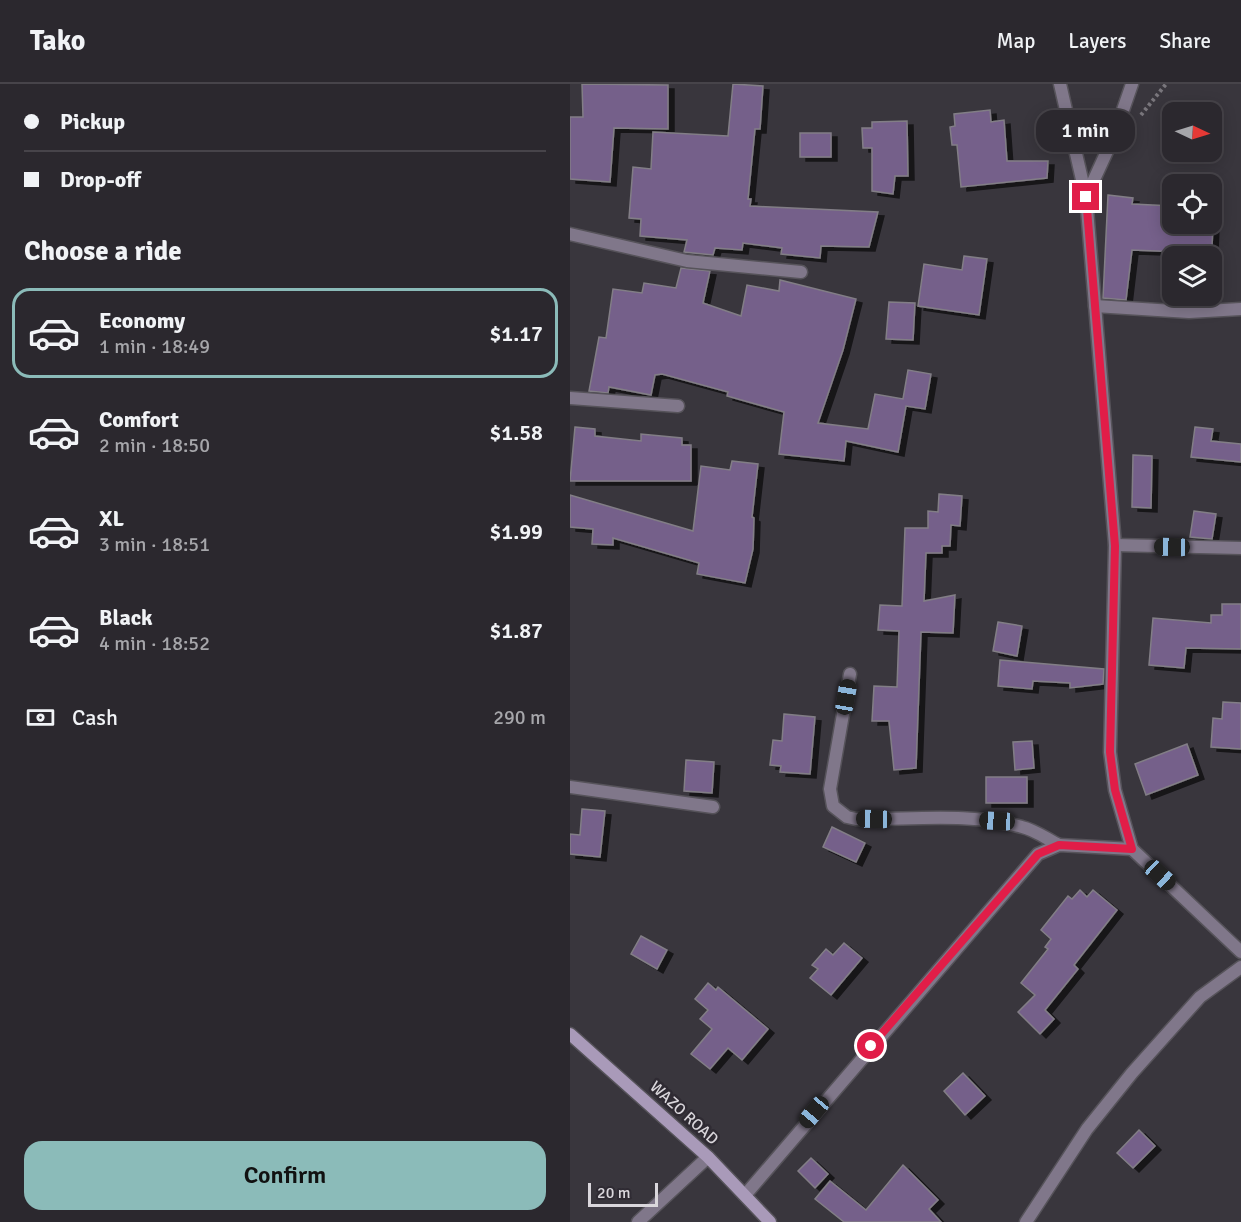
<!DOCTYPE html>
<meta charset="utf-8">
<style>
body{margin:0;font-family:Signika,sans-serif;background:#37343a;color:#f1f3f6;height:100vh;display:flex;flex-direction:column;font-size:22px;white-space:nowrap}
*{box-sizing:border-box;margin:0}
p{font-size:20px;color:#a6a6aa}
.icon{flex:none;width:33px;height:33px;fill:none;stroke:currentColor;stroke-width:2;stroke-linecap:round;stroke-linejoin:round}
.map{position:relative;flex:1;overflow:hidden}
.details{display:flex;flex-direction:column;background:#2b282e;width:570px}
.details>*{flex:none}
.guide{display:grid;align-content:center;height:132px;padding:0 24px;background:#2b282e}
.needle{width:39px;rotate:94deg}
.tools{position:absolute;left:592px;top:18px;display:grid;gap:12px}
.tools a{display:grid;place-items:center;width:60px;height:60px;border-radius:12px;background:#2b282e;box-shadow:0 3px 15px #0003,0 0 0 2px #47444a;font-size:30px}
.scale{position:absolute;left:18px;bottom:15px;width:70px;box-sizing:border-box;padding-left:6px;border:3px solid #dad7dc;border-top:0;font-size:16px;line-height:21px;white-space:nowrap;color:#dad7dc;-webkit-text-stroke:4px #2f2b33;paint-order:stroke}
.end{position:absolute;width:27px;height:27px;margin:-14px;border:8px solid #e11d48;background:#fff;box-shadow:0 0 0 3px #fff}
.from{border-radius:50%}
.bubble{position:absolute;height:42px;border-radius:18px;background:#2b282e;box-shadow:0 3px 15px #0003,0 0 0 2px #47444a;font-size:20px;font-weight:600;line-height:42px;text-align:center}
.car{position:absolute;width:18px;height:36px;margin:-18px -9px;border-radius:8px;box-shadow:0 0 4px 2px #0007;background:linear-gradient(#222 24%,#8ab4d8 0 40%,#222 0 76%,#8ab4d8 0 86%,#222 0)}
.guide b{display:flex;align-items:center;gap:21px;height:57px;font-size:22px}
.guide b+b{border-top:2px solid #47444a}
.guide i{width:15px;height:15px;background:#f1f3f6}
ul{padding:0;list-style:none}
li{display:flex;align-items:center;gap:18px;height:90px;margin:0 12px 9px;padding:0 12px;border:3px solid transparent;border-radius:18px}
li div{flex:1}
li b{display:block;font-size:22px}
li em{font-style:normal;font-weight:600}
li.current{border-color:#8bbbb9}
li>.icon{width:54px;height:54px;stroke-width:1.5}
h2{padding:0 24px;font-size:27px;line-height:72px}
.pay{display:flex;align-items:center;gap:15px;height:66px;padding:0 24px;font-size:22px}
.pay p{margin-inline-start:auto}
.primary-button{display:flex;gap:12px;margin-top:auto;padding:12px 24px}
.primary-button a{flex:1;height:69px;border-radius:18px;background:#8bbbb9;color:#111;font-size:24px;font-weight:600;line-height:69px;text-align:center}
header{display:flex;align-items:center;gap:36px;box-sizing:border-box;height:84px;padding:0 30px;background:#2b282e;border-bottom:2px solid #47444a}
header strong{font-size:28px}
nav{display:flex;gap:33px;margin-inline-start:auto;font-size:21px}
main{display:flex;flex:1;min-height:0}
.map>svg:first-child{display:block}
</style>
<header>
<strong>Tako</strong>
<nav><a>Map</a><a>Layers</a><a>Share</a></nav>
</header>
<main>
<section class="details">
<div class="guide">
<b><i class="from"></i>Pickup</b>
<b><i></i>Drop-off</b>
</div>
<h2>Choose a ride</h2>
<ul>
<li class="current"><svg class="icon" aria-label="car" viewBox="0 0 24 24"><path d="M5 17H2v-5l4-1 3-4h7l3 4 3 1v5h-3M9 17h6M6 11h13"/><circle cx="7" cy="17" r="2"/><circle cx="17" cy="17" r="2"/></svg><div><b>Economy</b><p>1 min · 18:49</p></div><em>$1.17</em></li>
<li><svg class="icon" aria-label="car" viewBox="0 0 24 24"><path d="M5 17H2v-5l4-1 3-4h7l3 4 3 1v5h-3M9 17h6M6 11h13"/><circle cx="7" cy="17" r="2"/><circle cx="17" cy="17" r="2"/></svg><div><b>Comfort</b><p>2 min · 18:50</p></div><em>$1.58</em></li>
<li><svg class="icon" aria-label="car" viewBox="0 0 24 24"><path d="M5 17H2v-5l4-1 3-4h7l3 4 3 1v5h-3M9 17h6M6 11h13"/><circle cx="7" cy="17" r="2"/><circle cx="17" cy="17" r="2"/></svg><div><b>XL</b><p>3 min · 18:51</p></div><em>$1.99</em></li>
<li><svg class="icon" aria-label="car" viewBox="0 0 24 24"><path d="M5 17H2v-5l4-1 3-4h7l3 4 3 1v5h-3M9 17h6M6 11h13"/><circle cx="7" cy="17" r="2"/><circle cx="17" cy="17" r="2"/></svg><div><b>Black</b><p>4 min · 18:52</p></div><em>$1.87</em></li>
</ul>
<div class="pay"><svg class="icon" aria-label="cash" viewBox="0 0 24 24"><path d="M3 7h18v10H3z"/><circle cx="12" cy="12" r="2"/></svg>Cash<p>290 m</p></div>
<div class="primary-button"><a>Confirm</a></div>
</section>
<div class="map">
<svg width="671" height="1138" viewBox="0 0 671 1138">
<defs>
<filter id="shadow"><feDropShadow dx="6" dy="4" stdDeviation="0" flood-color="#0009"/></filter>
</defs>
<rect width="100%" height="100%" fill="#39363d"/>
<g fill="#75608a" stroke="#827e86" stroke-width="1.5" filter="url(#shadow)">
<path d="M12,0L98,1V45L44,44L40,98L0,95V33H13Z"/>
<path d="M163,0L193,2L190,45H185L178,115H181L180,122L308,128L299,163L251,162L250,174L211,170L212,164L173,159L172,166L145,164L143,171L114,168L117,156L70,152L71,135L59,134L63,83L81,85L83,48L158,52Z"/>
<path d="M420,26L421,38L434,36L437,77H478L477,94L391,103L387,61H382L380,43L385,42L384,30Z"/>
<path d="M337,37L338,92H325L323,110L302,107V64H293L292,44H302V38Z"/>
<rect x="230" y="49" width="31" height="24"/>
<path d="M538,111L563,114L562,120L603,122V140H643L642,163H638V172H611V168L562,166L556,216L533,214Z"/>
<path d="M394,172L417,175L409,231L348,222L354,180L392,186Z"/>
<path d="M111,184L140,187L133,219L171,232L177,201L209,207L210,196L286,215L273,266L248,339L298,345L305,310L333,315L338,286L361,290L355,325L336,322L328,368L276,357L274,377L209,370L214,328L157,312L158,308L92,290L85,291L81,311L39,303L38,309L19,307L29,253L36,254L43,205L72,209L74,199L106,204Z"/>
<path d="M319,218L345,219L343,256L316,255Z"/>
<path d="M5,343L25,345V352L71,357V350L112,354V361H121V397H0Z"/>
<path d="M625,343L643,345L641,357L671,360V378L621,373Z"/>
<path d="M563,371L582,372L581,424L562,423Z"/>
<path d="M162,377L188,380L182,433L184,434L183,465L175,499L127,490L129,479L43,454V461L22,460L23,445L0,443V411L123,447L131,382L160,386Z"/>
<path d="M369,410L392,412L390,442L381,441L380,462H372V469H356L354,517L385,511L383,549L351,548L346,684L324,686L319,637H302L304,602L327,603L329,547L308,546L310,521L332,522L335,444H358V427L368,428Z"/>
<path d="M624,427L646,430L642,455L620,453Z"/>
<path d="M652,520H671V565L616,564L614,584L579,581L583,534L641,539V531H652Z"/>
<path d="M428,538L452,542L447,572L423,567Z"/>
<path d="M430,576L534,585L533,600L500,604V599L463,597L462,605L428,602Z"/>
<path d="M653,618L671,619V665L641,663L643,634L652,635Z"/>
<path d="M214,630L245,633L240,690L210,688L211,682L200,681L203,656L212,657Z"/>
<path d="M462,657L464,684L445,686L443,658Z"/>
<path d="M617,660L628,691L576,711L565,680Z"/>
<path d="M116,676L144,678L142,709L114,707Z"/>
<rect x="416" y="693" width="41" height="26"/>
<path d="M12,725L35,727L30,773L0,770V750L10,751Z"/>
<path d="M262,743L295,759L286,778L253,763Z"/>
<path d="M510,806L517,813L523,806L547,826L504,881L508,885L475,926L484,935L470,950L448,928L465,911L451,899L478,865L475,863L481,855L471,846L498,812L502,815Z"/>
<path d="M71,852L97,866L87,885L61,870Z"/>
<path d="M274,859L292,874L261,911L240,894L248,885L242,881L256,865L263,871Z"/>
<path d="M138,899L146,906L148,903L198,945L172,976L158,964L140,985L121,970L142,945L130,935L138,926L125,915Z"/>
<path d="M393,989L415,1012L395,1031L374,1007Z"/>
<path d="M569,1046L585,1062L563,1084L547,1069Z"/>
<path d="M241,1074L258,1090L245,1104L228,1087Z"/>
<path d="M333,1081L368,1116L359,1125L371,1138H274L245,1115L260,1097L296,1126Z"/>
</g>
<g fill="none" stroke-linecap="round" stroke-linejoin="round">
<defs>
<g id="street">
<path d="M490,0L516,113L545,461L540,668L545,706L562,765L671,868"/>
<path d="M516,113L544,52L562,0"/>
<path d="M0,150L117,177L231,188"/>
<path d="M525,222L619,228L671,225"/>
<path d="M0,314L108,322"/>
<path d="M545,461L671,464"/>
<path d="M280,590L260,705L263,722L277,733L286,735C340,736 399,728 452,743C465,746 477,755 489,761"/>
<path d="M0,703L143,723"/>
<path d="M176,1110L468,770L489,761L562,765"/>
<path d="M68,1138L138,1073"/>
<path d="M456,1138L517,1045L562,989L630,913L671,883"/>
</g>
<path id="secondary" d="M0,950L138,1073L200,1138"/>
</defs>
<use href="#street" stroke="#56535a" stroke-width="15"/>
<use href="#secondary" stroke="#56535a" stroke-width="15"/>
<path stroke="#79767c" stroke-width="4" stroke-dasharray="3 3" stroke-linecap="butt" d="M571,31L596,0"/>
<use href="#street" stroke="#80778a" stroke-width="12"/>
<use href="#secondary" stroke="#a99ab9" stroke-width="12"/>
</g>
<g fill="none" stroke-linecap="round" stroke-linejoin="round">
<path stroke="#e11d48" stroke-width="8" d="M301,962L468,770L489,761L562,765L545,706L540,668L545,462L516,113"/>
</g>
<g text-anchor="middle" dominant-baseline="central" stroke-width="5" stroke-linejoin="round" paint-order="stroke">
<g font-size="16" fill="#dad7dc" stroke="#2f2b33">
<text transform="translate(114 1029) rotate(42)">WAZO ROAD</text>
</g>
</g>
</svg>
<div class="tools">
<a><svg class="needle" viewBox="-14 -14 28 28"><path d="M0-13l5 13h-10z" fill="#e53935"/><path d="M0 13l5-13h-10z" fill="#a6a6aa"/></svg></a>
<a><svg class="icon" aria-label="locate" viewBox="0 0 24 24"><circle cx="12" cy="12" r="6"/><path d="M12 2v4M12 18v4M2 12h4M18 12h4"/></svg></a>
<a><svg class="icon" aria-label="layers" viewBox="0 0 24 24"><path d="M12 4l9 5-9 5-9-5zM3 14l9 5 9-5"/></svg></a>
</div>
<div class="scale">20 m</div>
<i class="end from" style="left:301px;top:962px"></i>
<i class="end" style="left:516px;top:113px"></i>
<div class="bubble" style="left:466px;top:26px;width:99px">1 min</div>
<i class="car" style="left:602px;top:463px;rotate:271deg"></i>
<i class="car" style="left:276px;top:613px;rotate:10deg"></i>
<i class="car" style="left:304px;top:735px;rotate:271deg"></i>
<i class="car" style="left:427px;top:737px;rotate:273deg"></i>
<i class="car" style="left:590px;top:791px;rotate:133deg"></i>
<i class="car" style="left:244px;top:1028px;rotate:220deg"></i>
</div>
</main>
